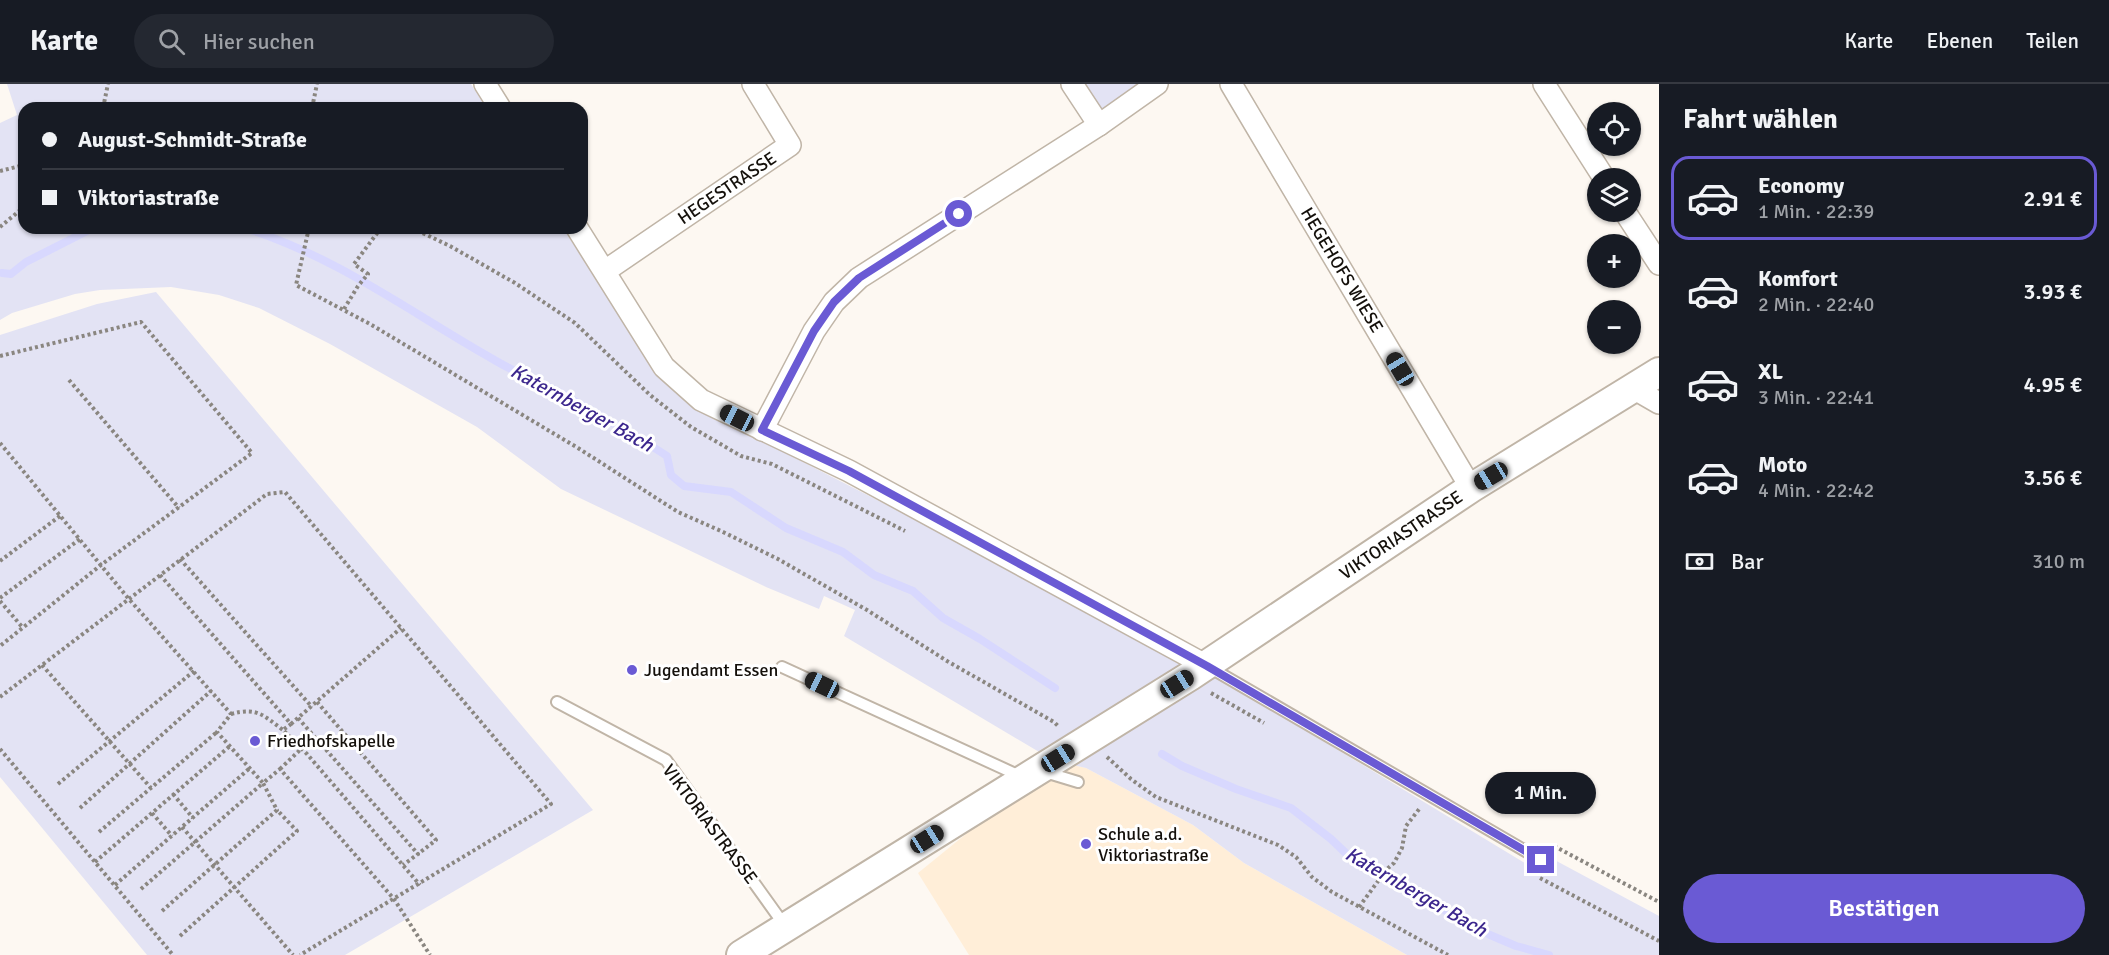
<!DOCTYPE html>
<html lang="de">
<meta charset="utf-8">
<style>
body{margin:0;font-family:Signika,sans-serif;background:#242831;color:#f1f3f6;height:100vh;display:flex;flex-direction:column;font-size:22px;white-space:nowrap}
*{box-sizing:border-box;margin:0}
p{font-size:20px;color:#9ea1a6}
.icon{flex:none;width:33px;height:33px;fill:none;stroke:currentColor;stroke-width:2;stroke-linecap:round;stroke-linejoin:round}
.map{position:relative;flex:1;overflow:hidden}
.drawer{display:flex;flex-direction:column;background:#171b24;width:450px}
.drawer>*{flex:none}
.top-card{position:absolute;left:18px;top:18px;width:570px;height:132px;border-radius:18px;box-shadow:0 2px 4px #0004;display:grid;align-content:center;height:132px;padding:0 24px;background:#171b24}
.controls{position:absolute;left:1587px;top:18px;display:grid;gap:12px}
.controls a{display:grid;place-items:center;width:54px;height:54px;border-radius:50%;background:#171b24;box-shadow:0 2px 4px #0004;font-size:30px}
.end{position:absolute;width:27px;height:27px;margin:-14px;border:8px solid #6a5ad4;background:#fff;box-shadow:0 0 0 3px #fff}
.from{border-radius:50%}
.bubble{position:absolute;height:42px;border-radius:21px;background:#171b24;box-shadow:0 2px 4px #0004;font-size:20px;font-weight:600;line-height:42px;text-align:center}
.car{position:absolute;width:18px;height:36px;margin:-18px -9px;border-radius:8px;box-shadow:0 0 4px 2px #0007;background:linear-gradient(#222 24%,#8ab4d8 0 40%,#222 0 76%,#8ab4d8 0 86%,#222 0)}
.top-card b{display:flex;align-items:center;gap:21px;height:57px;font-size:22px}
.top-card b+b{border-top:2px solid #363941}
.top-card i{width:15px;height:15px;background:#f1f3f6}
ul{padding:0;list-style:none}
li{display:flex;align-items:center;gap:18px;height:84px;margin:0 12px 9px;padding:0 12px;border:3px solid transparent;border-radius:18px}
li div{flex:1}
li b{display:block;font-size:22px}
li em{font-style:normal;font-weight:600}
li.active{border-color:#6a5ad4}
li>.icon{width:54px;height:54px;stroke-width:1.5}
h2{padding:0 24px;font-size:27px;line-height:72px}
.pay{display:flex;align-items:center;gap:15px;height:66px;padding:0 24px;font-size:22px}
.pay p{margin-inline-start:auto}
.cta{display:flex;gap:12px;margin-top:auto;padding:12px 24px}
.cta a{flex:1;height:69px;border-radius:36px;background:#6a5ad4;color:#fff;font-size:24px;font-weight:600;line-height:69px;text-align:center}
header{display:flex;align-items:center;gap:36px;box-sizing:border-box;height:84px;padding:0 30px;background:#171b24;border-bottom:2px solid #363941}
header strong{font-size:28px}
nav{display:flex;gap:33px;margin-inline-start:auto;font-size:21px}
.search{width:420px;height:54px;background:#242831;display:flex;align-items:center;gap:15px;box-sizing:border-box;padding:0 21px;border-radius:33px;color:#9ea1a6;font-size:22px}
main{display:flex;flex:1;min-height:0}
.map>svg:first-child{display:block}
</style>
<header>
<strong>Karte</strong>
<div class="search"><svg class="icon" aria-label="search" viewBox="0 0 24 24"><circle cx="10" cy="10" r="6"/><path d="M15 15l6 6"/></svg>Hier suchen</div>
<nav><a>Karte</a><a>Ebenen</a><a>Teilen</a></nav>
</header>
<main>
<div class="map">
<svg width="1659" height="871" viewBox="0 0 1659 871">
<rect width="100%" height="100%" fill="#fdf8f2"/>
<path fill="#ffeed8" d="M1056,677L1086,684L1193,741L1244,779L1407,871H969L918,789Z"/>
<g fill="#e3e3f4">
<path d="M7,0H471L486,24H24V144H563L652,283L686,318L1203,583L1051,675L844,552L855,526L824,512L819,525L766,503L561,405L477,343L330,260L259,224L219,211L171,203L100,206L75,210L12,229L0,236V39L17,31Z"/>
<path d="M1081,0H1151L1101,33Z"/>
<path d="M156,208L593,726L345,871H147L0,693V251L97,220Z"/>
<path d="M1206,586L1528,781L1536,766L1659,832V871H1407L1244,779L1193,741L1086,684L1056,677Z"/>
</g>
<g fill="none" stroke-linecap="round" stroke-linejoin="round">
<g stroke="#d8d8fe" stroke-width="8">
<path d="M245,144C335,172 410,228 491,274C512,287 535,296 557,307C594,328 632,349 667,372L671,391L684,402L731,408L786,444L843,468L874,491L913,507L943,534L980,555L1055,604"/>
<path d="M2,189L11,190L26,178L93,144"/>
<path d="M1162,670L1182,682L1236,705L1291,724L1331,755L1354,777L1382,792L1490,851L1516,862L1549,871"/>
</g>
<defs>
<g id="lane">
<path d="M782,583L1022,693"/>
<path d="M1209,583L1541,776"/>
<path d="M557,618L666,676L785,842"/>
<path d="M1045,688L1078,698"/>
</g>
<g id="street">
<path d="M485,0L500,24"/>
<path d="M1072,0L1099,41"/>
<path d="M1231,0L1471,404"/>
<path d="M1544,0L1604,94"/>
<path d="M1625,128L1659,180"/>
<path d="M577,144L664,283L701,316L849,387L1207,582"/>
<path d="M605,187L790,61L753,0"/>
<path d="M1633,304L1659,319"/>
<path d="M762,346L814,247L834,218L859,194L1099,41L1157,0"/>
</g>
<path id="secondary" d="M741,871L1190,592L1471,404L1659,288"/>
</defs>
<use href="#lane" stroke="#c0b5a7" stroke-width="14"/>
<use href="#street" stroke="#c0b5a7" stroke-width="24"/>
<use href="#secondary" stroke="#c0b5a7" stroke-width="32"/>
<g stroke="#8a8680" stroke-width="4" stroke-dasharray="3 3" stroke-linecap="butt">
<path d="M103,24L108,0"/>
<path d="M312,24L317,0"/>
<path d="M0,87L24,81"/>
<path d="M0,143L24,123"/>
<path d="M309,144L296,201L370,240L578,364L678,428L721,447L778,475L867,526L947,577L1054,638L1059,643"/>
<path d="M412,144L450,162L515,199L575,239L650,311L691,343L741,372L772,380L905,447"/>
<path d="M344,225L358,202L368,190L354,180L378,148L379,144"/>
<path d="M0,272L141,238L252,369L101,481L0,562"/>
<path d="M69,296L179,424"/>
<path d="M0,359L128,514L231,630L217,648L263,699L280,685L394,815L430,871"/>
<path d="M180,475L312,623"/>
<path d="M0,477L60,432"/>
<path d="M160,491L291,640L283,646L307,670L420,801"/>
<path d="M0,514L80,455"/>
<path d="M0,517L23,544"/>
<path d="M42,581L151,704"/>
<path d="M1211,609L1264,639"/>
<path d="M0,613L267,410L285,408L551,720L300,871"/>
<path d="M317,618L436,756L418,770"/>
<path d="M231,630C257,623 263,631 283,646"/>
<path d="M298,634L418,770L403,781"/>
<path d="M291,640L401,544"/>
<path d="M0,665L173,871"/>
<path d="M1107,673L1131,695L1156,713L1278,761L1296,773L1312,793L1332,808L1448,871"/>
<path d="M280,685L301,665"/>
<path d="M58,700L194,587"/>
<path d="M173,710L193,734"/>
<path d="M80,724L211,607"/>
<path d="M152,729L172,752"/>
<path d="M182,743L293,871"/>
<path d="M99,748L217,648"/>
<path d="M1554,762L1659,818"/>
<path d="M95,778L230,662"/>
<path d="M1540,794L1659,857"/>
<path d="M115,801L250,684"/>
<path d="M141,805L263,699L277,726L162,827"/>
<path d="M1359,823L1387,785L1394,779L1402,764L1406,742L1420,724"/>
<path d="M180,852L297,747L277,726"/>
</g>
<use href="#lane" stroke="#fff" stroke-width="10"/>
<use href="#street" stroke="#fff" stroke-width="21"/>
<use href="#secondary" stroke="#fff" stroke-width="28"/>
</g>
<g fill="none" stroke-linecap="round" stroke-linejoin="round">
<path stroke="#6a5ad4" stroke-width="8" d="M959,130L859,194L834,218L814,247L762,346L849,387L1207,582L1541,776"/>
</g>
<g fill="#6a5ad4" stroke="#fff" stroke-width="2">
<circle cx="632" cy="586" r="6"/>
<circle cx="255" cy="657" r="6"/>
<circle cx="1086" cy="760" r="6"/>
</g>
<g text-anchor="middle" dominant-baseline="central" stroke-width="6" stroke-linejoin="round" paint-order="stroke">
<g font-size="18" fill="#14100b" stroke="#fff">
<text transform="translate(727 104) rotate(-34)">HEGESTRASSE</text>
<text transform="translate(1342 186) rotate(59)">HEGEHOFS WIESE</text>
<text transform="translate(1401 451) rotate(-34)">VIKTORIASTRASSE</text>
<text transform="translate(710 740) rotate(53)">VIKTORIASTRASSE</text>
</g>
<g font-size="18" fill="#14100b" stroke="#fff" text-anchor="start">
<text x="644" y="586">Jugendamt Essen</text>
<text x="267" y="657">Friedhofskapelle</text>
<text x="1098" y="750">Schule a.d.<tspan x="1098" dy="21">Viktoriastraße</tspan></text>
</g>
<g font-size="20" font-style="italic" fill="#3c278d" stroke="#fff">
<text transform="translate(582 324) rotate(29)">Katernberger Bach</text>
<text transform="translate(1416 808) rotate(30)">Katernberger Bach</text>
</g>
</g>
</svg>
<div class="controls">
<a><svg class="icon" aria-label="locate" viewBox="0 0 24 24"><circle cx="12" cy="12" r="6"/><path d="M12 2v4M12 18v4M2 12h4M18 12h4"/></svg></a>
<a><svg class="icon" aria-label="layers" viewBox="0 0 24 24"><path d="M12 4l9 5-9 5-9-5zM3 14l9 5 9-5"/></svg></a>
<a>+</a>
<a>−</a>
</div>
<i class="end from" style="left:959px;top:130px"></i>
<i class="end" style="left:1541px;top:776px"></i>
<div class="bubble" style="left:1485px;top:688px;width:111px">1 Min.</div>
<i class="car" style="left:1400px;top:285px;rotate:329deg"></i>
<i class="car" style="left:737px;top:334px;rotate:297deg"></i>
<i class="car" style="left:1491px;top:392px;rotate:239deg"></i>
<i class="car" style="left:1177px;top:600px;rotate:58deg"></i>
<i class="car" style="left:822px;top:601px;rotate:295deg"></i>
<i class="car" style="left:1058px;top:674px;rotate:58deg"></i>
<i class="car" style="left:927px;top:755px;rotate:58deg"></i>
<div class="top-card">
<b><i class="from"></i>August-Schmidt-Straße</b>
<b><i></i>Viktoriastraße</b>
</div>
</div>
<section class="drawer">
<h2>Fahrt wählen</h2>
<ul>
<li class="active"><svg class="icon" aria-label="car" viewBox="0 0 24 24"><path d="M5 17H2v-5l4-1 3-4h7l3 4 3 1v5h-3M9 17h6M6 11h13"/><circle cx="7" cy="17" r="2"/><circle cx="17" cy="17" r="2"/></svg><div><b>Economy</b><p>1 Min. · 22:39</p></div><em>2.91 €</em></li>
<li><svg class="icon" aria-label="car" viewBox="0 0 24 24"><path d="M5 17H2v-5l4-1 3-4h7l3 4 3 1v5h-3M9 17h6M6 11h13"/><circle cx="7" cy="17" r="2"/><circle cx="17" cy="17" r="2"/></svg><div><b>Komfort</b><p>2 Min. · 22:40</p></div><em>3.93 €</em></li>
<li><svg class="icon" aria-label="car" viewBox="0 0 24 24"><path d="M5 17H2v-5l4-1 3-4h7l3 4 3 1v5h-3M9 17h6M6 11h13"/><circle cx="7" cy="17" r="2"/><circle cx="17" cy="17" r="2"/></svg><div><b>XL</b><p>3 Min. · 22:41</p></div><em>4.95 €</em></li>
<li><svg class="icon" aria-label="car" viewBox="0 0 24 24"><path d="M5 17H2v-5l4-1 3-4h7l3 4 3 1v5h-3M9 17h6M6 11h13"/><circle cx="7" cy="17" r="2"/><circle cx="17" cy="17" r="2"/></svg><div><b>Moto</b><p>4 Min. · 22:42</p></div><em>3.56 €</em></li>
</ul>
<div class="pay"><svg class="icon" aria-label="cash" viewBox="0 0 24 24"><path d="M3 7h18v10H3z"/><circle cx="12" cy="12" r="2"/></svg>Bar<p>310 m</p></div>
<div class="cta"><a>Bestätigen</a></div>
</section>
</main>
